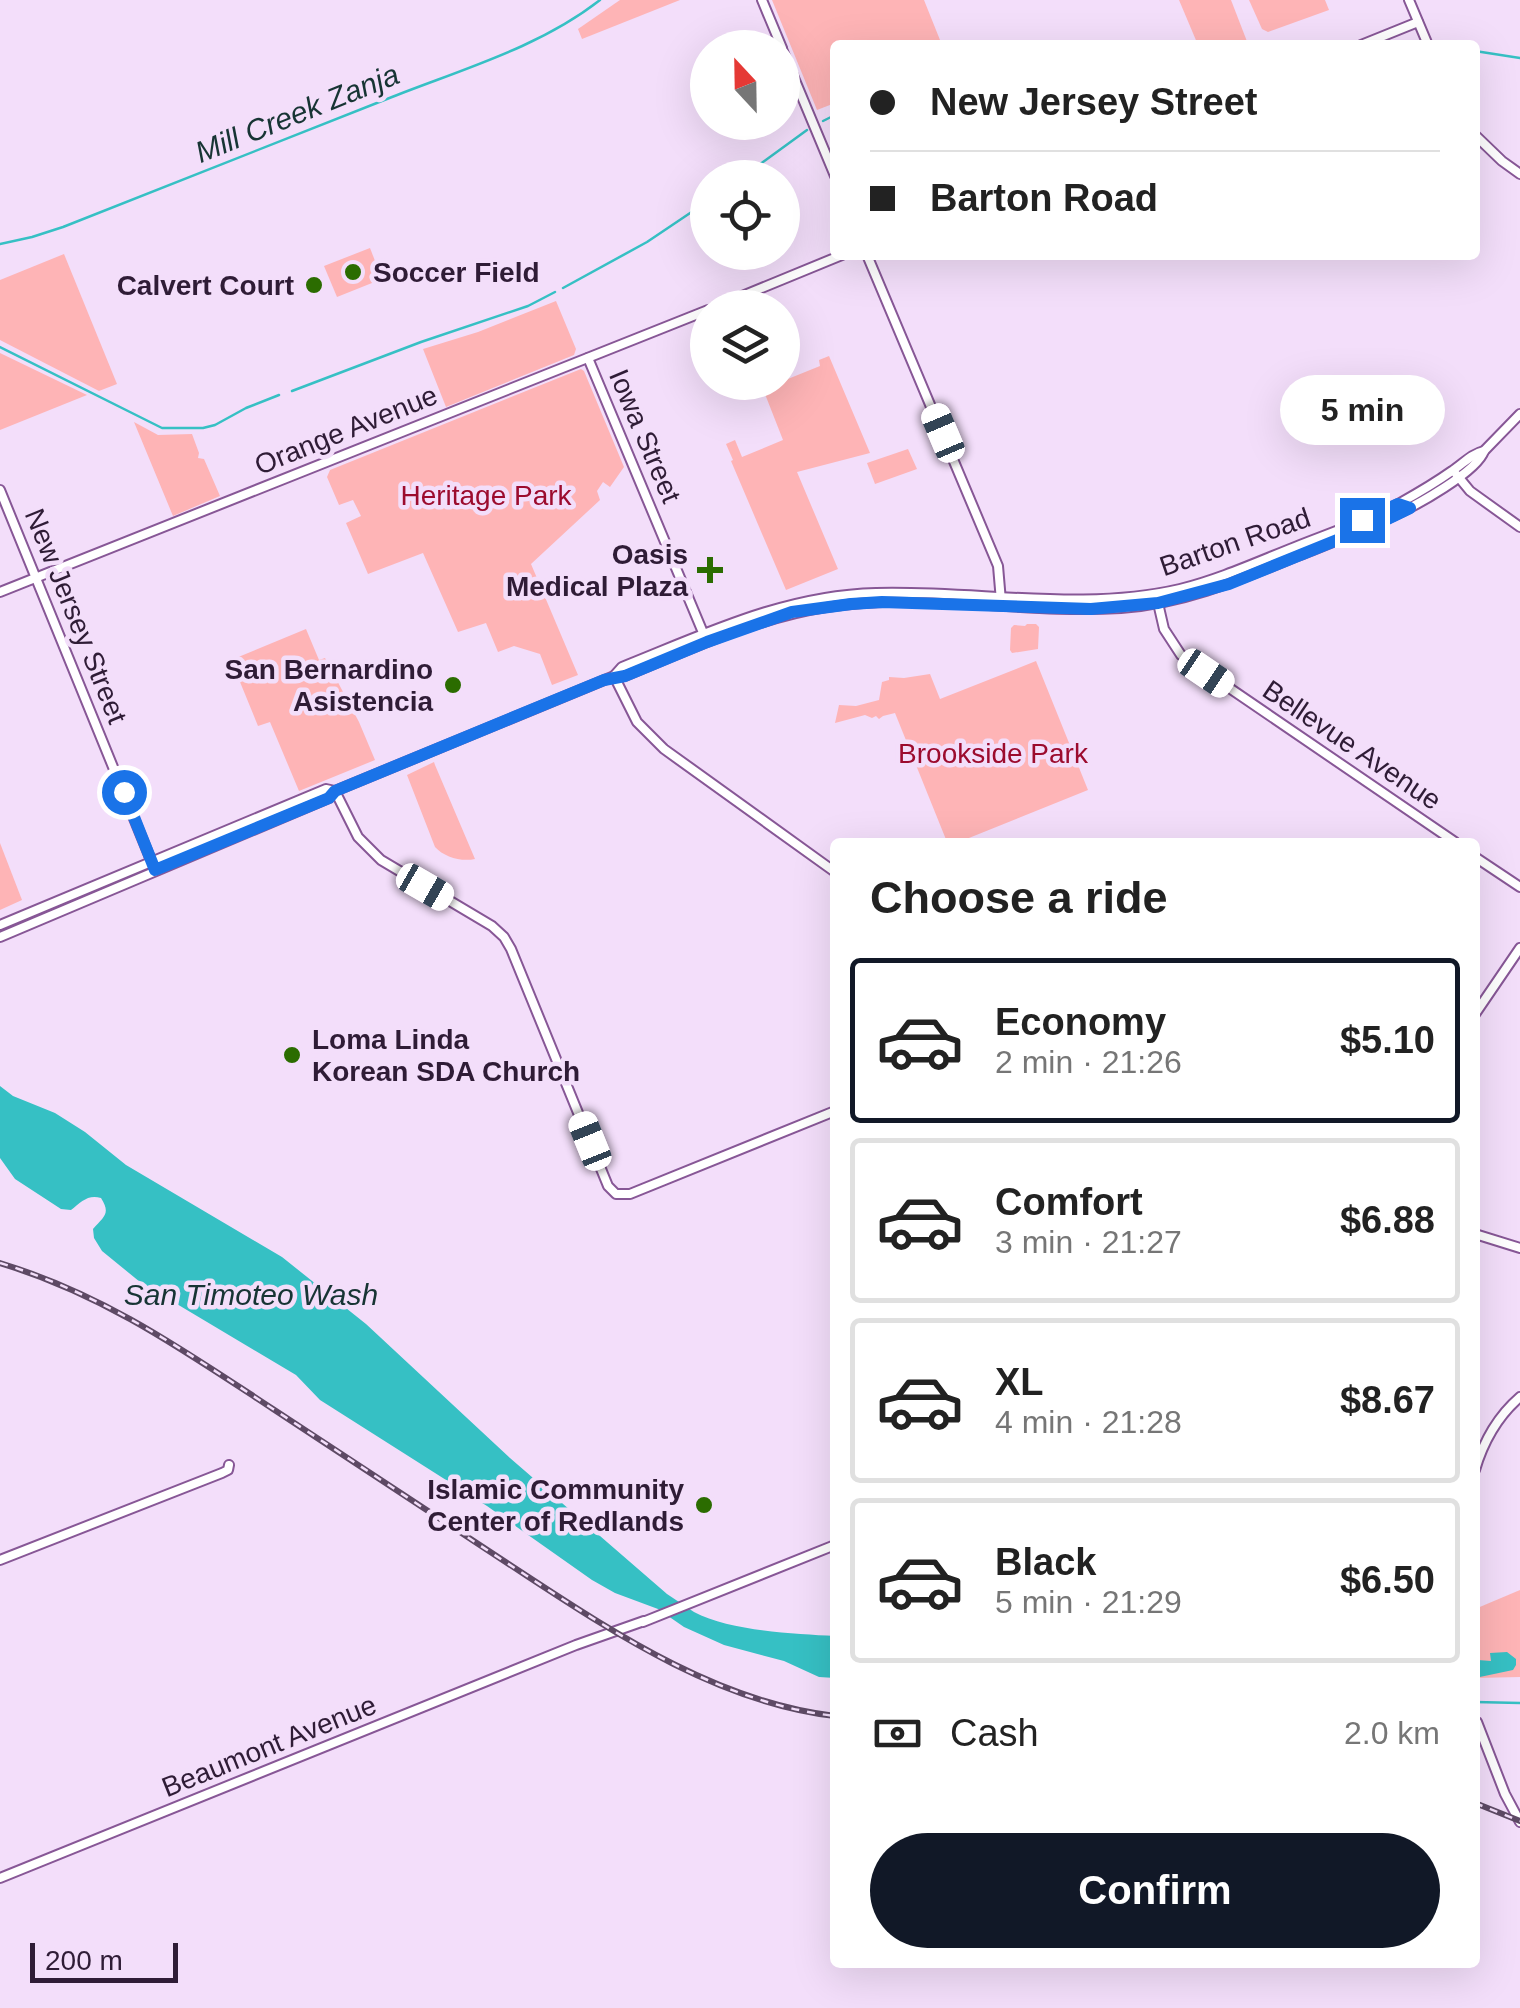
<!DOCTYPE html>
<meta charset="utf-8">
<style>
body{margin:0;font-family:Arial,sans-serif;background:#f6f6f6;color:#222;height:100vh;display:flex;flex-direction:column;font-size:38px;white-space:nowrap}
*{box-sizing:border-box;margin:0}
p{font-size:32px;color:#767676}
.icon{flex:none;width:55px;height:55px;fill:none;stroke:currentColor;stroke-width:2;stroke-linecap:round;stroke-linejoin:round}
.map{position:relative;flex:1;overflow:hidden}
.side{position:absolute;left:830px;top:838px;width:650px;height:1130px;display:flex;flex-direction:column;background:#fff;border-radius:10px;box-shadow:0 10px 40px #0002}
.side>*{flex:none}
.banner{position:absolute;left:830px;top:40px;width:650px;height:220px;border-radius:10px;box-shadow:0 10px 40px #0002;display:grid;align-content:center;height:220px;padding:0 40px;background:#fff}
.needle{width:65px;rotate:338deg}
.fabs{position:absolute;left:690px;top:30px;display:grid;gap:20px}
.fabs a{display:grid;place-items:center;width:110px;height:110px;border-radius:50%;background:#fff;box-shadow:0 10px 40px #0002;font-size:50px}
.scale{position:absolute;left:30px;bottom:25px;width:148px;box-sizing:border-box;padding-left:10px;border:5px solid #2f1c36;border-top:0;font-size:28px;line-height:35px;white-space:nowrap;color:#2f1c36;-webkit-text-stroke:8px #f3defa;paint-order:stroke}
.end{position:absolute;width:45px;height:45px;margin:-22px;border:12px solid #1a73e8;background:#fff;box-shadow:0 0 0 5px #fff}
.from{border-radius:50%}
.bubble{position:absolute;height:70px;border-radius:35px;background:#fff;box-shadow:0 10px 40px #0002;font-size:32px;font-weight:800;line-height:70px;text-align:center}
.car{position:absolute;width:30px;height:60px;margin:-30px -15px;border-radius:12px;box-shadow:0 0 8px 2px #0007;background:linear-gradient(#fff 24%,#345 0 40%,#fff 0 76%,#345 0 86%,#fff 0)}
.banner b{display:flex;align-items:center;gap:35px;height:95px;font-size:38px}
.banner b+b{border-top:2px solid #e0e0e0}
.banner i{width:25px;height:25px;background:#222}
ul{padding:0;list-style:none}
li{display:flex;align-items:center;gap:30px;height:165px;margin:0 20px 15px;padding:0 20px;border:5px solid #e0e0e0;border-radius:10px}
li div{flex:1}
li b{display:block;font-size:38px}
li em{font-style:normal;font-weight:800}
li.on{border-color:#111827}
li>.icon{width:90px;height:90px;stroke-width:1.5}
h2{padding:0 40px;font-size:45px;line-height:120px}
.pay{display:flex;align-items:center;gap:25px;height:110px;padding:0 40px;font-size:38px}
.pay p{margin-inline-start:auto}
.action{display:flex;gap:20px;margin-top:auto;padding:20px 40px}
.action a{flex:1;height:115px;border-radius:60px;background:#111827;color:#fff;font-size:40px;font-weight:800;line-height:115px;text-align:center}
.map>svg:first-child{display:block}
</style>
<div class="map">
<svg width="1520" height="2008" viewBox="0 0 1520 2008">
<rect width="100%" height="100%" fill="#f3defa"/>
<g fill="#feb4b6">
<path d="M620,0H680L582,39L578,29Z"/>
<path d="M772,0H924L942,45H835V103L817,110Z"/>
<path d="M1179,0H1231L1248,44L1198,45Z"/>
<path d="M1249,0H1325L1329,10L1268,32L1262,29Z"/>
<path d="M370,248L382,279L337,297L324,266Z"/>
<path d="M64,254L117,384L99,391L0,340V280Z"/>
<path d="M556,301L576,349L574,355L446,407L423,349L478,332Z"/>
<path d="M0,353L87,395L0,430Z"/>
<path d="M829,356L870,453L797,472L838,569L786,590L731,461L733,460L726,444L735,440L742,457L783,440L763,389L820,366L819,360Z"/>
<path d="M581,369L584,371L624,467L610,487L603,482L597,491L600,500L531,564L578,675L552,685L540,654L514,646L498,652L486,623L458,632L423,553L368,574L346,523L361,516L353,500L339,505L327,477L330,470Z"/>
<path d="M134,422L158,435L192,434L199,453L198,458L204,459L220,496L173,516Z"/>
<path d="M908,449L917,469L875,484L867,463Z"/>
<path d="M1027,624H1036L1039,627L1038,649L1012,653L1010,650L1011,628L1014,625L1025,626Z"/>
<path d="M306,629L319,660L325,658L359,722L375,760L299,791L270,722L258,726L231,660Z"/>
<path d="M1036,661L1088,790L959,842H947L895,713L883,716L879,719L876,716L872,718L865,715L835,723L839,705L856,706L879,700L882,682L889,680V677L904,678L930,674L940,699Z"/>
<path d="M434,762L435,765L475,859C461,862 444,857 435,847L407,775Z"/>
<path d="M0,843L22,900L0,910Z"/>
<path d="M1520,1590V1677L1475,1678V1609Z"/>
</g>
<g fill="#36c0c4">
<path d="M0,1086L13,1096L55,1113L85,1132L126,1165L282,1257L366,1324L510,1458L667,1594C676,1600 685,1606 694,1612C730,1631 794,1634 835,1636V1678L819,1677L784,1661L724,1645L684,1627L658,1609L615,1593L592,1580L487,1506L320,1400L296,1375L140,1282L102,1251L94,1238L93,1229C104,1216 111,1214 101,1198C88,1194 81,1202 71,1210L61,1209L15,1179L0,1158Z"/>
<path d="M1507,1652L1516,1659V1665L1513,1670L1475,1678L1478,1660L1491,1661L1490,1653Z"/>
</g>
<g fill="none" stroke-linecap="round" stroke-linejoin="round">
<g stroke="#36c0c4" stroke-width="2.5">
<path d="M1395,45L1405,42H1414"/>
<path d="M1436,45H1439"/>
<path d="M1475,51L1520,58"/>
<path d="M823,121L835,115"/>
<path d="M741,178L807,130"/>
<path d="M0,244L32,237L63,227C172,183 282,140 392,97C463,69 540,47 600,0"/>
<path d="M563,288L647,242L708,201"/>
<path d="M0,347L162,428H203L215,425L246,408L279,395"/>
<path d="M292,391L421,342L528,306L555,292"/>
<path d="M1475,1702L1520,1703"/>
</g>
<defs>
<g id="secondary">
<path d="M762,0L782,48"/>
<path d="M1409,0L1428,45"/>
<path d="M1361,45L1418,22"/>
<path d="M782,49L835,176"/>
<path d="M1475,135L1502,161L1520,174"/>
<path d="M867,255L998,566L1001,601"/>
<path d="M713,308L842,255"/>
<path d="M588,358L704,635"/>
<path d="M1456,474L1470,491L1520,527"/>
<path d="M0,490L155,870"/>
<path d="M0,592L708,310"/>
<path d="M1158,603L1164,629L1181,655L1455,842"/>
<path d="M614,676L622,667C705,634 785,595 876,593C977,590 1081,612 1180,589C1220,579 1257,562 1295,547C1330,533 1366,521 1400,503C1418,493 1435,483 1452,471C1463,464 1471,454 1484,451"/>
<path d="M614,676L637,722L664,749L835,872"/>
<path d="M335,791L358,837L381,860L492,926L504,937L511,949L608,1186L616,1194H630L835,1111"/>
<path d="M1475,857L1520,887"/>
<path d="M0,925L326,789L335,791"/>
<path d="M0,937L329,798L335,791L614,676H625C691,649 756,618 826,607C923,592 1023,614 1121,608C1183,604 1239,580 1295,557C1328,544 1361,532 1393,516C1415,506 1477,472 1484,451L1520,414"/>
<path d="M1475,1014L1520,948"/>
<path d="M1475,1234L1520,1248"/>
<path d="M1475,1470C1483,1443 1498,1416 1520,1397"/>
<path d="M0,1560L222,1473L228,1470L229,1465"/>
<path d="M643,1622L835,1545"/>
<path d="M1477,1722L1505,1794L1520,1822"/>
<path d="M0,1878L576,1645L644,1621"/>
</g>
</defs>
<use href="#secondary" stroke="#875796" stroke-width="12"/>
<use href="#secondary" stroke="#fff" stroke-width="8"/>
<defs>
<g id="rail">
<path d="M0,1263C105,1295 183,1350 273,1409C358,1464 442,1521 527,1576C620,1637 722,1703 835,1716"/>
<path d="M1475,1803L1520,1821"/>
</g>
</defs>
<use href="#rail" stroke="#5e4a65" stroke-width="6"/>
<use href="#rail" stroke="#f3defa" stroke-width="2.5" stroke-dasharray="8" stroke-linecap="butt"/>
</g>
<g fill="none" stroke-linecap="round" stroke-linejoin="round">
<path stroke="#1a73e8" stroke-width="12" d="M124,792L155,870L329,798L335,791L604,680L625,676L707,642L792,612L851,604L882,602L1091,609L1158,603L1229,584L1379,523L1410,508L1398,504L1362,520"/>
</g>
<g fill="#2b6c00" stroke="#f3defa" stroke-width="4">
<circle cx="353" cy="272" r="10"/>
<circle cx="314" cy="285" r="10"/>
<path d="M705 555h10v10h10v10h-10v10h-10v-10h-10v-10h10z"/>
<circle cx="453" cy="685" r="10"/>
<circle cx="292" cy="1055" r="10"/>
<circle cx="704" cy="1505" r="10"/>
</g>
<g text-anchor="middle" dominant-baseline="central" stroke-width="9" stroke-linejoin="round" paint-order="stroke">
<g font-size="28" font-weight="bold" fill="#2f1c36" stroke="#f3defa" text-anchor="end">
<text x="373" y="272" text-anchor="start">Soccer Field</text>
<text x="294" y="285">Calvert Court</text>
<text x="688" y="554">Oasis<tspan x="688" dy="32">Medical Plaza</tspan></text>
<text x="433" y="669">San Bernardino<tspan x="433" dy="32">Asistencia</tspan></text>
<text x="312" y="1039" text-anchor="start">Loma Linda<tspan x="312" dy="32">Korean SDA Church</tspan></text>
<text x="684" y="1489">Islamic Community<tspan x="684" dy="32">Center of Redlands</tspan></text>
</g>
<g font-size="28" fill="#2f1c36" stroke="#f3defa">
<text transform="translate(346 430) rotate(-22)">Orange Avenue</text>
<text transform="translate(645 436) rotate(67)">Iowa Street</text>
<text transform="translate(1235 542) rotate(-19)">Barton Road</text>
<text transform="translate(76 616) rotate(68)">New Jersey Street</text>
<text transform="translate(1352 745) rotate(34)">Bellevue Avenue</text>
<text transform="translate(269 1746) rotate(-22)">Beaumont Avenue</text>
</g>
<g font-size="28" fill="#9c0b2e" stroke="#f3defa">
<text x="486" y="495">Heritage Park</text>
<text x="993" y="753">Brookside Park</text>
</g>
<g font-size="30" font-style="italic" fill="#173434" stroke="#f3defa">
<text transform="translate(297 113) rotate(-22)">Mill Creek Zanja</text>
<text x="251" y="1294">San Timoteo Wash</text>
</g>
</g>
</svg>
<div class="fabs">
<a><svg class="needle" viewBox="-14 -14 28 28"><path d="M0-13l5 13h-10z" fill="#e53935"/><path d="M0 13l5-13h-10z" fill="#767676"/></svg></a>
<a><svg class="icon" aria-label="locate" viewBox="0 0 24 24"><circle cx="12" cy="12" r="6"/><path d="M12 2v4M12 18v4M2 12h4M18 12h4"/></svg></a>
<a><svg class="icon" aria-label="layers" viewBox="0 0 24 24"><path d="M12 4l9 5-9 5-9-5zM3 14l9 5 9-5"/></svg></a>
</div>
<div class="scale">200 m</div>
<i class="end from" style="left:124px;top:792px"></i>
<i class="end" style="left:1362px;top:520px"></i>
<div class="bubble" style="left:1280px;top:375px;width:165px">5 min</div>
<i class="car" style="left:943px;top:433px;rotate:337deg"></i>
<i class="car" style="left:1206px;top:673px;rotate:124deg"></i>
<i class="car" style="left:425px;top:887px;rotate:120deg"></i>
<i class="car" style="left:590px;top:1141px;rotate:338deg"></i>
<div class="banner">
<b><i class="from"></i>New Jersey Street</b>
<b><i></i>Barton Road</b>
</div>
<section class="side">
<h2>Choose a ride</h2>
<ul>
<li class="on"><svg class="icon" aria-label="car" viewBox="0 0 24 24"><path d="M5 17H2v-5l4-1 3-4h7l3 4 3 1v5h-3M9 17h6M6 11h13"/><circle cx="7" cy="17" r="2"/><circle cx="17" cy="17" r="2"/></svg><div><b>Economy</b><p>2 min · 21:26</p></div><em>$5.10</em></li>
<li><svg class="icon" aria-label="car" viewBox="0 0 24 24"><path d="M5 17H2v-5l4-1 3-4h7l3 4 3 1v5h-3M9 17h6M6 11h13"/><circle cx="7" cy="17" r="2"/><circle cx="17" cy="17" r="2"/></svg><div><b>Comfort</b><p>3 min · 21:27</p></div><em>$6.88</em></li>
<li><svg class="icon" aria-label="car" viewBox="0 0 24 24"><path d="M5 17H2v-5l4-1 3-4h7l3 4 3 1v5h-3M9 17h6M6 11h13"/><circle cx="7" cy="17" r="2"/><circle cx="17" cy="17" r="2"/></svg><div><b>XL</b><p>4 min · 21:28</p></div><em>$8.67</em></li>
<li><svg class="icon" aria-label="car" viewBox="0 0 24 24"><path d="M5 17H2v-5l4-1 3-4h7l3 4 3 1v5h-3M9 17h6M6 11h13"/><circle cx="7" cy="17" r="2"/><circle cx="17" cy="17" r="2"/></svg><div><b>Black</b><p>5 min · 21:29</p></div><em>$6.50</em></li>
</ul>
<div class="pay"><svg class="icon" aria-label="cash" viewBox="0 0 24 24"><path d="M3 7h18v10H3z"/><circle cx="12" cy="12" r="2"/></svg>Cash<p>2.0 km</p></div>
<div class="action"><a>Confirm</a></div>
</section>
</div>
